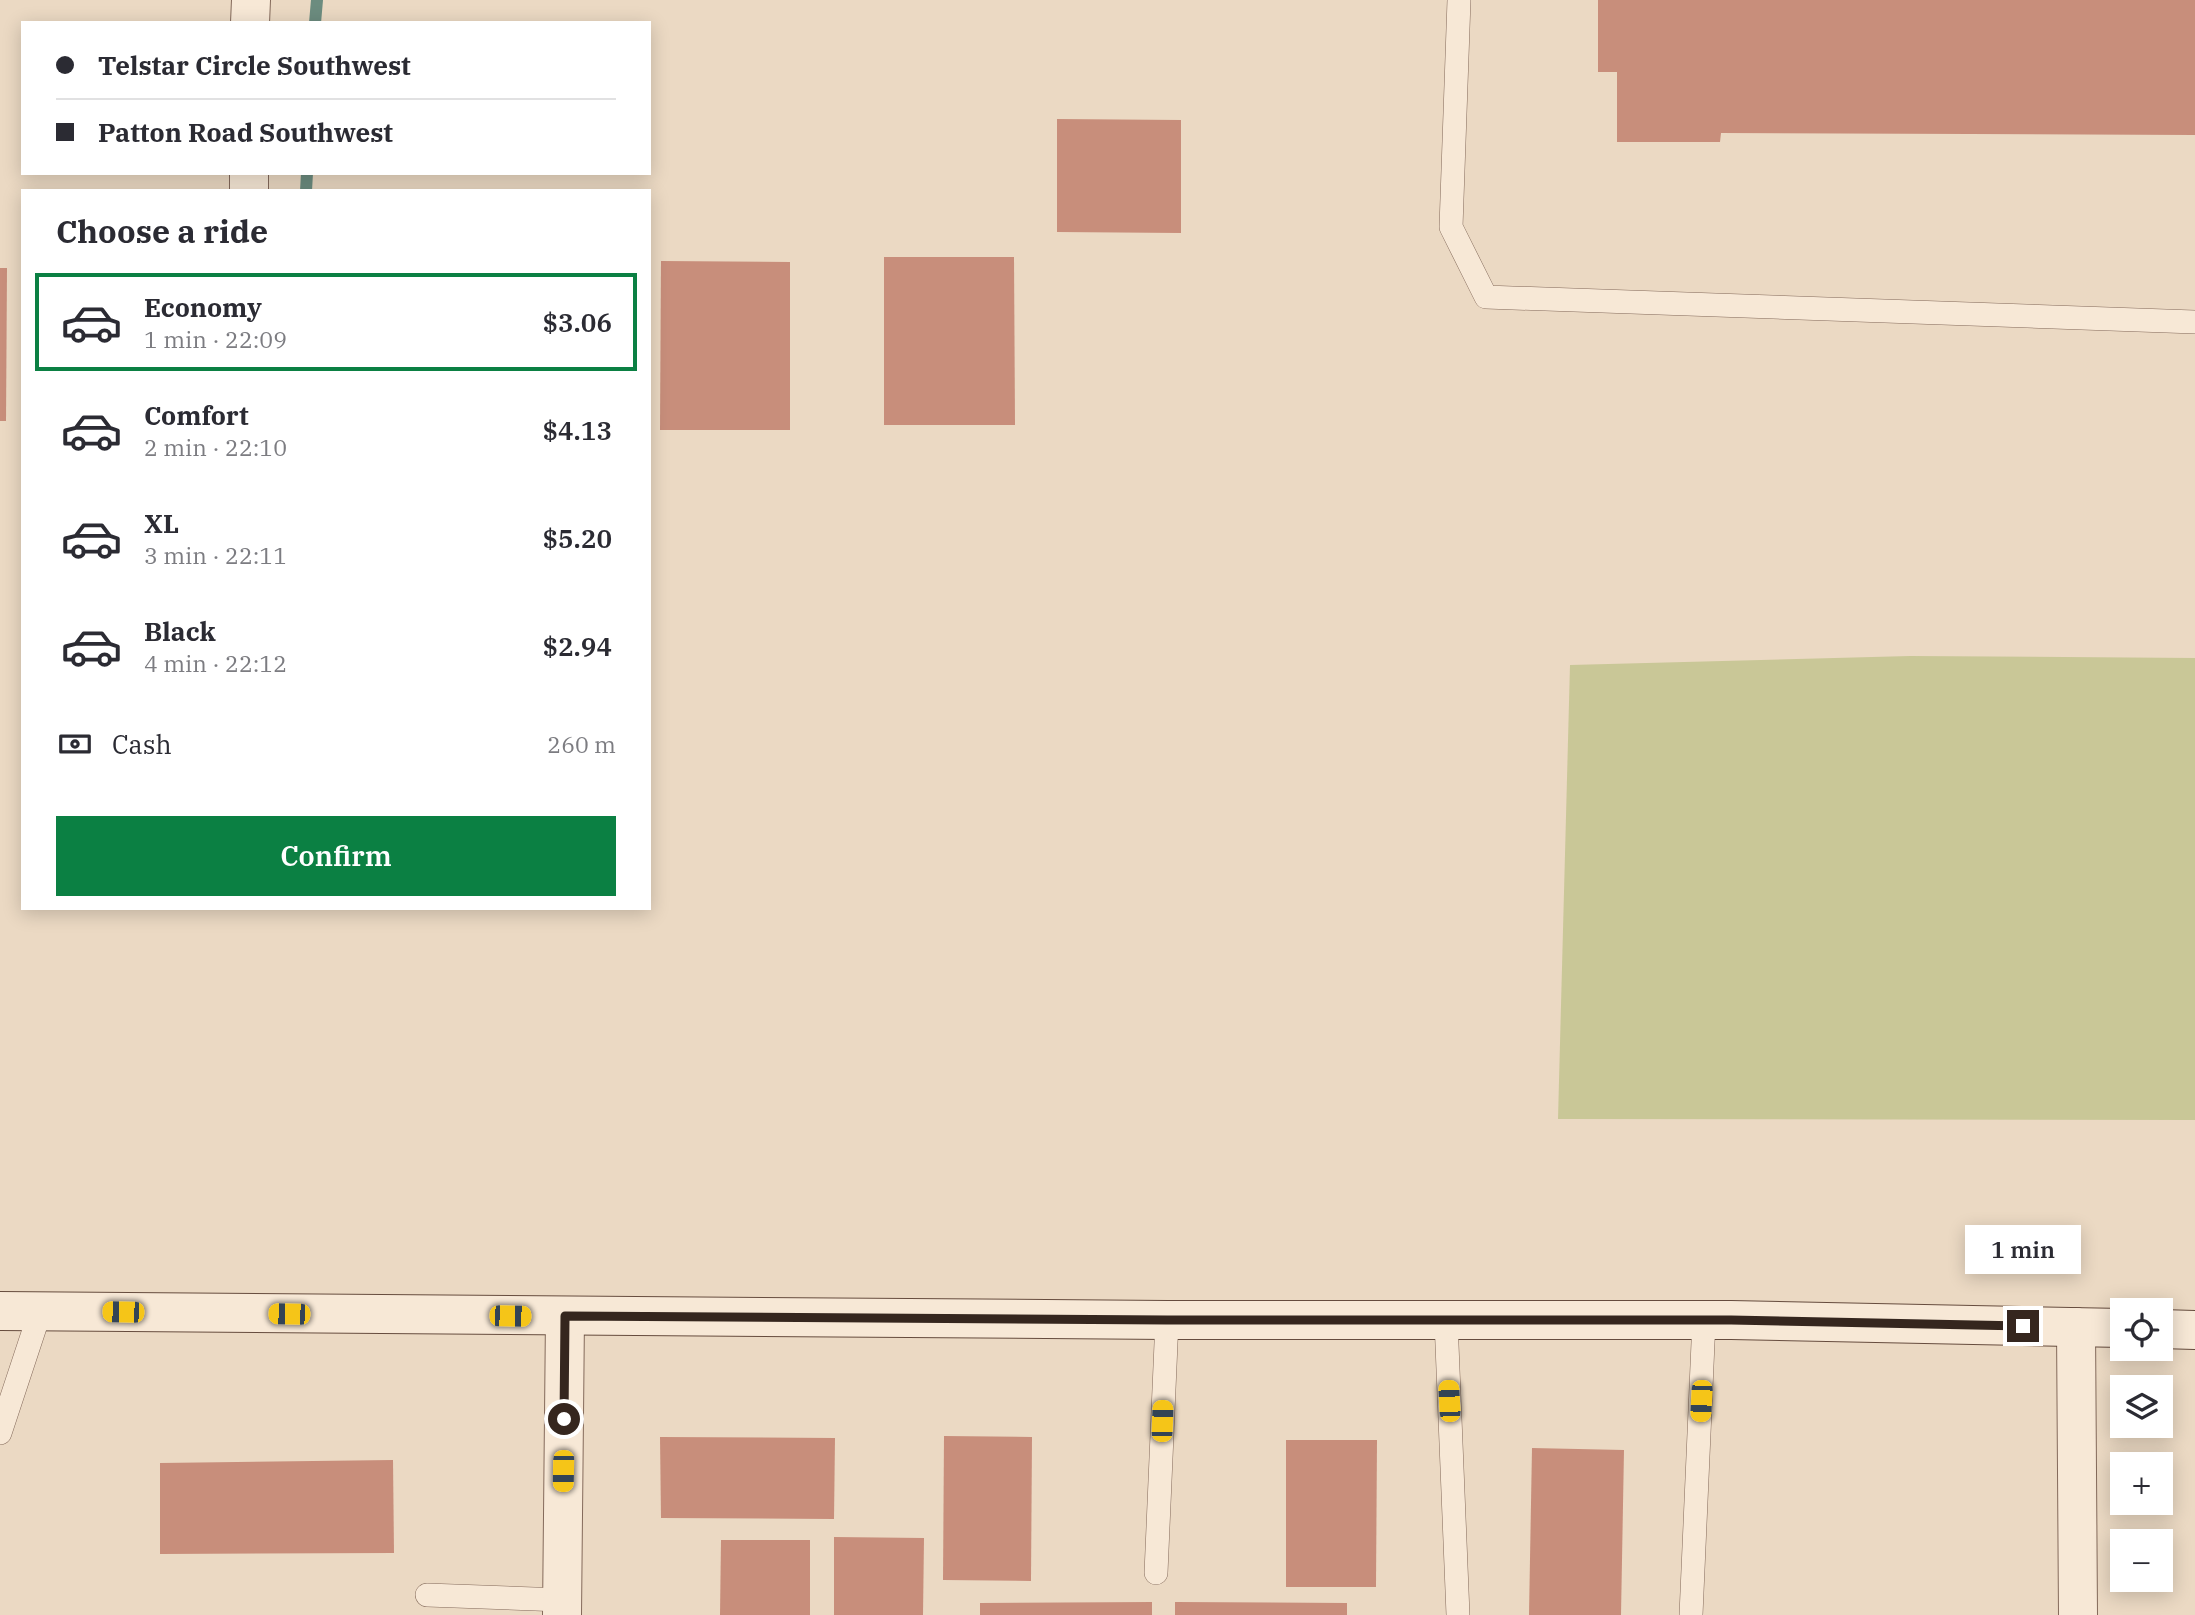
<!DOCTYPE html>
<meta charset="utf-8">
<style>
body{margin:0;font-family:"IBM Plex Serif",serif;background:#f2f2f3;color:#2b2b33;height:100vh;display:flex;flex-direction:column;font-size:26px;white-space:nowrap}
*{box-sizing:border-box;margin:0}
p{font-size:23px;color:#7c7c81}
.icon{flex:none;width:38px;height:38px;fill:none;stroke:currentColor;stroke-width:2;stroke-linecap:round;stroke-linejoin:round}
.map{position:relative;flex:1;overflow:hidden}
.panel{position:absolute;left:21px;top:189px;width:630px;height:721px;display:flex;flex-direction:column;background:#fff;border-radius:0px;box-shadow:0 4px 18px #0003}
.panel>*{flex:none}
.hud{position:absolute;left:21px;top:21px;width:630px;height:154px;border-radius:0px;box-shadow:0 4px 18px #0003;display:grid;align-content:center;height:154px;padding:0 35px;background:#fff}
.controls{position:absolute;left:2110px;top:1298px;display:grid;gap:14px}
.controls a{display:grid;place-items:center;width:63px;height:63px;border-radius:0px;background:#fff;box-shadow:0 4px 18px #0003;font-size:35px}
.end{position:absolute;width:32px;height:32px;margin:-16px;border:9px solid #35261e;background:#fff;box-shadow:0 0 0 4px #fff}
.from{border-radius:50%}
.bubble{position:absolute;height:49px;border-radius:0px;background:#fff;box-shadow:0 4px 18px #0003;font-size:23px;font-weight:600;line-height:49px;text-align:center}
.car{position:absolute;width:21px;height:42px;margin:-21px -10px;border-radius:9px;box-shadow:0 0 5px 2px #0007;background:linear-gradient(#f5c518 24%,#345 0 40%,#f5c518 0 76%,#345 0 86%,#f5c518 0)}
.hud b{display:flex;align-items:center;gap:24px;height:66px;font-size:26px}
.hud b+b{border-top:2px solid #e1e1e2}
.hud i{width:18px;height:18px;background:#2b2b33}
ul{padding:0;list-style:none}
li{display:flex;align-items:center;gap:21px;height:98px;margin:0 14px 10px;padding:0 21px;border:4px solid transparent;border-radius:0px}
li div{flex:1}
li b{display:block;font-size:26px}
li em{font-style:normal;font-weight:600}
li.on{border-color:#0b8043}
li>.icon{width:63px;height:63px;stroke-width:1.5}
h2{padding:0 35px;font-size:32px;line-height:84px}
.pay{display:flex;align-items:center;gap:18px;height:77px;padding:0 35px;font-size:26px}
.pay p{margin-inline-start:auto}
.button{display:flex;gap:14px;margin-top:auto;padding:14px 35px}
.button a{flex:1;height:80px;border-radius:0px;background:#0b8043;color:#fff;font-size:28px;font-weight:600;line-height:80px;text-align:center}
.map>svg:first-child{display:block}
</style>
<div class="map">
<svg width="2195" height="1615" viewBox="0 0 2195 1615">
<rect width="100%" height="100%" fill="#ebd9c3"/>
<path fill="#c9c797" d="M1910,656L2195,658V1120L1558,1119L1570,665Z"/>
<g fill="none" stroke-linecap="round" stroke-linejoin="round">
<g stroke="#6c8c7f" stroke-width="12">
<path d="M315,23L317,0"/>
<path d="M306,191L307,173"/>
</g>
</g>
<g fill="#c88e7b">
<path d="M1598,0H2195V135L1721,133L1720,142H1617V72H1598Z"/>
<path d="M1057,119L1181,120V233L1057,232Z"/>
<path d="M884,257H1014L1015,425H884Z"/>
<path d="M661,261L790,262V430H660Z"/>
<path d="M0,268H7L6,421H0Z"/>
<path d="M944,1436L1032,1437L1031,1581L943,1580Z"/>
<path d="M660,1437L835,1438L834,1519L661,1518Z"/>
<path d="M1286,1440H1377L1376,1587H1286Z"/>
<path d="M1532,1448L1624,1450L1621,1615H1529Z"/>
<path d="M393,1460L394,1553L160,1554V1463Z"/>
<path d="M834,1537L924,1538L923,1615H834Z"/>
<path d="M721,1540H810V1615H720Z"/>
<path d="M1152,1602V1615H980V1603Z"/>
<path d="M1175,1602L1347,1603V1615H1175Z"/>
</g>
<g fill="none" stroke-linecap="round" stroke-linejoin="round">
<defs>
<g id="service">
<path d="M1459,0L1451,227L1486,297L2195,322"/>
<path d="M1446,1320L1458,1615"/>
<path d="M0,1433L40,1312"/>
<path d="M1156,1573L1167,1320"/>
<path d="M427,1595L562,1600"/>
<path d="M1691,1615L1704,1320"/>
</g>
<g id="minor">
<path d="M250,23L251,0"/>
<path d="M249,191V173"/>
<path d="M2076,1327L2078,1615"/>
<path d="M562,1615L565,1316"/>
</g>
<g id="secondary">
<path d="M0,1311L1167,1320H1731L2123,1328"/>
<path d="M2161,1329L2195,1330"/>
</g>
</defs>
<use href="#service" stroke="#846a5b" stroke-width="24"/>
<use href="#minor" stroke="#846a5b" stroke-width="40"/>
<use href="#secondary" stroke="#664c3e" stroke-width="40"/>
<use href="#service" stroke="#f7e8d6" stroke-width="23"/>
<use href="#minor" stroke="#f7e8d6" stroke-width="38"/>
<use href="#secondary" stroke="#f7e8d6" stroke-width="38"/>
</g>
<g fill="none" stroke-linecap="round" stroke-linejoin="round">
<path stroke="#35261e" stroke-width="9" d="M564,1419L565,1316L1167,1320H1731L2023,1326"/>
</g>
</svg>
<div class="controls">
<a><svg class="icon" aria-label="locate" viewBox="0 0 24 24"><circle cx="12" cy="12" r="6"/><path d="M12 2v4M12 18v4M2 12h4M18 12h4"/></svg></a>
<a><svg class="icon" aria-label="layers" viewBox="0 0 24 24"><path d="M12 4l9 5-9 5-9-5zM3 14l9 5 9-5"/></svg></a>
<a>+</a>
<a>−</a>
</div>
<i class="end from" style="left:564px;top:1419px"></i>
<i class="end" style="left:2023px;top:1326px"></i>
<div class="bubble" style="left:1965px;top:1225px;width:116px">1 min</div>
<i class="car" style="left:123px;top:1312px;rotate:271deg"></i>
<i class="car" style="left:289px;top:1314px;rotate:271deg"></i>
<i class="car" style="left:510px;top:1316px;rotate:91deg"></i>
<i class="car" style="left:1449px;top:1401px;rotate:357deg"></i>
<i class="car" style="left:1701px;top:1401px;rotate:183deg"></i>
<i class="car" style="left:1162px;top:1421px;rotate:2deg"></i>
<i class="car" style="left:563px;top:1471px;rotate:181deg"></i>
<div class="hud">
<b><i class="from"></i>Telstar Circle Southwest</b>
<b><i></i>Patton Road Southwest</b>
</div>
<section class="panel">
<h2>Choose a ride</h2>
<ul>
<li class="on"><svg class="icon" aria-label="car" viewBox="0 0 24 24"><path d="M5 17H2v-5l4-1 3-4h7l3 4 3 1v5h-3M9 17h6M6 11h13"/><circle cx="7" cy="17" r="2"/><circle cx="17" cy="17" r="2"/></svg><div><b>Economy</b><p>1 min · 22:09</p></div><em>$3.06</em></li>
<li><svg class="icon" aria-label="car" viewBox="0 0 24 24"><path d="M5 17H2v-5l4-1 3-4h7l3 4 3 1v5h-3M9 17h6M6 11h13"/><circle cx="7" cy="17" r="2"/><circle cx="17" cy="17" r="2"/></svg><div><b>Comfort</b><p>2 min · 22:10</p></div><em>$4.13</em></li>
<li><svg class="icon" aria-label="car" viewBox="0 0 24 24"><path d="M5 17H2v-5l4-1 3-4h7l3 4 3 1v5h-3M9 17h6M6 11h13"/><circle cx="7" cy="17" r="2"/><circle cx="17" cy="17" r="2"/></svg><div><b>XL</b><p>3 min · 22:11</p></div><em>$5.20</em></li>
<li><svg class="icon" aria-label="car" viewBox="0 0 24 24"><path d="M5 17H2v-5l4-1 3-4h7l3 4 3 1v5h-3M9 17h6M6 11h13"/><circle cx="7" cy="17" r="2"/><circle cx="17" cy="17" r="2"/></svg><div><b>Black</b><p>4 min · 22:12</p></div><em>$2.94</em></li>
</ul>
<div class="pay"><svg class="icon" aria-label="cash" viewBox="0 0 24 24"><path d="M3 7h18v10H3z"/><circle cx="12" cy="12" r="2"/></svg>Cash<p>260 m</p></div>
<div class="button"><a>Confirm</a></div>
</section>
</div>
